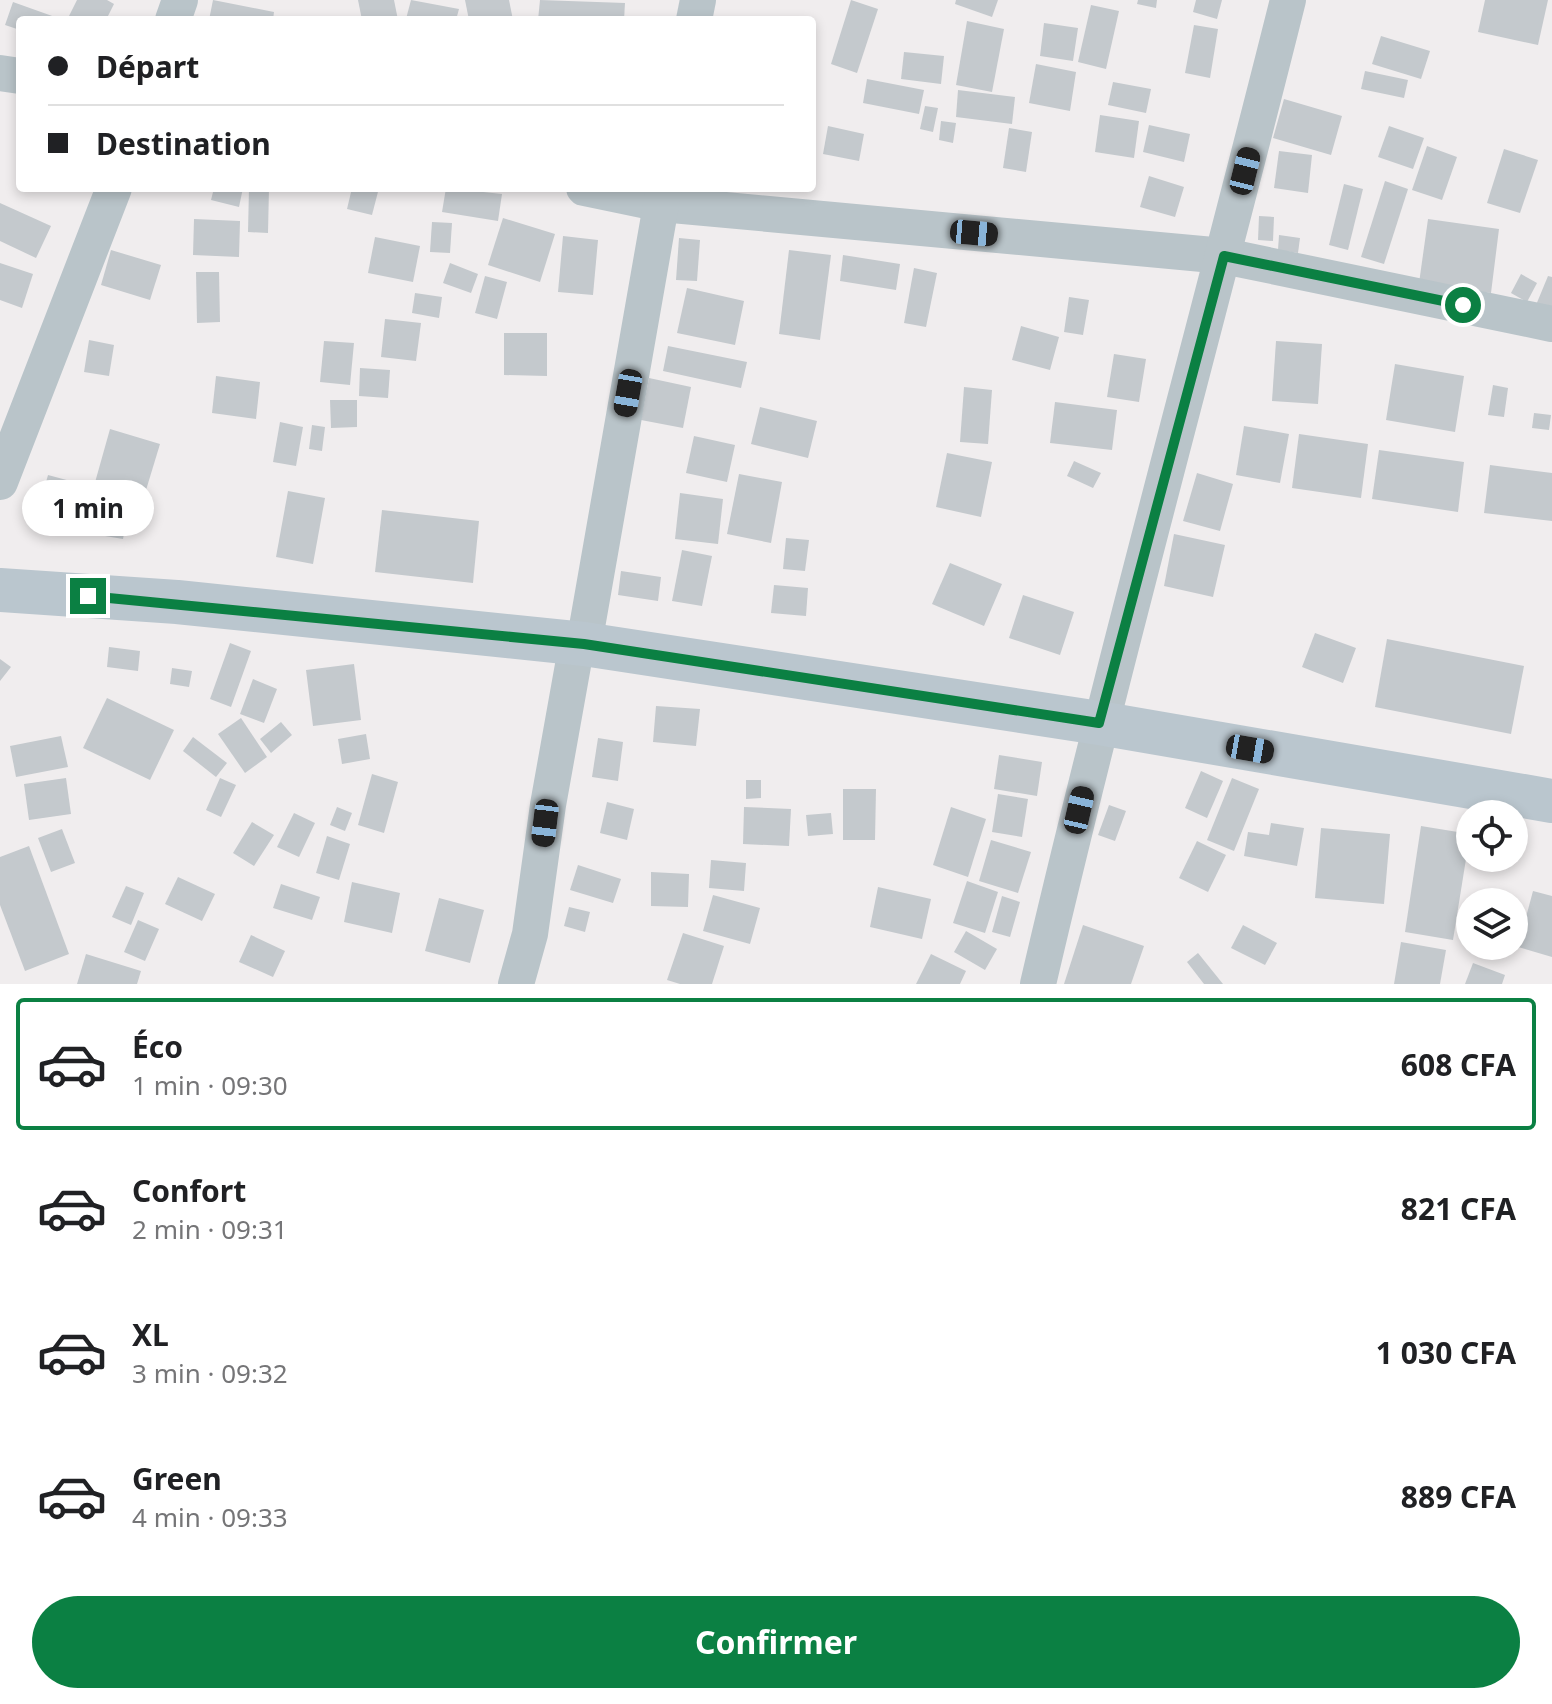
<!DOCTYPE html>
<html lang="fr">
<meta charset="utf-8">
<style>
body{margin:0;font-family:"Noto Sans",sans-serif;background:#f2f2f2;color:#202124;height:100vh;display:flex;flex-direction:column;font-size:30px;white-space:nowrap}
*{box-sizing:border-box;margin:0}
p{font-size:26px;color:#757577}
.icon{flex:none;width:44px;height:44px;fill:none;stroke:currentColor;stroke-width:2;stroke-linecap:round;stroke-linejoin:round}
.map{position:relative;height:984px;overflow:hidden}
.details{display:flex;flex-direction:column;background:#fff;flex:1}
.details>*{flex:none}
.top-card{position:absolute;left:16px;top:16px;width:800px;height:176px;border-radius:8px;box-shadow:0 4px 12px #0003;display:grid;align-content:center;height:176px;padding:0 32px;background:#fff}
.controls{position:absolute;left:1456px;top:800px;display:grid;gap:16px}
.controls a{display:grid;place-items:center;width:72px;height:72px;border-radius:50%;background:#fff;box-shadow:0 4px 12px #0003;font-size:40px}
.end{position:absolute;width:36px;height:36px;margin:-18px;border:10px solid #0b8043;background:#fff;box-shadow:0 0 0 4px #fff}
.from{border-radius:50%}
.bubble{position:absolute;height:56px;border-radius:28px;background:#fff;box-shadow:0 4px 12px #0003;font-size:26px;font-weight:700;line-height:56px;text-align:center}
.car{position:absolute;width:24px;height:48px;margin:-24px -12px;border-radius:10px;box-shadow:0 0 6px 2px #0007;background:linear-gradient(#222 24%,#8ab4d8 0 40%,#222 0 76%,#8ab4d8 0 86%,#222 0)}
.top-card b{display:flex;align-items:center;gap:28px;height:76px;font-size:30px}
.top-card b+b{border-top:2px solid #e0e0e0}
.top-card i{width:20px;height:20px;background:#202124}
ul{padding:14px 0 0;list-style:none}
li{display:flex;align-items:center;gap:24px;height:132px;margin:0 16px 12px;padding:0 16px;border:4px solid transparent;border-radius:8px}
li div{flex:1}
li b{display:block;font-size:30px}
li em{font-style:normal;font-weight:700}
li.active{border-color:#0b8043}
li>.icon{width:72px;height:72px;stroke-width:1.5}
.action{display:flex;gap:16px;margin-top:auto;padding:16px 32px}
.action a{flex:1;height:92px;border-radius:48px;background:#0b8043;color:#fff;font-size:32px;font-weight:700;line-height:92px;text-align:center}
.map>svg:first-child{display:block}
</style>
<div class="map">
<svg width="1552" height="984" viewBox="0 0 1552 984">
<rect width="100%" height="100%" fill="#f0edee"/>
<g fill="#c4c9cd">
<path d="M77,0H107L114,4L106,20H67Z"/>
<path d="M213,0L274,12L273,20H209Z"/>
<path d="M358,0H394L398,20H362Z"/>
<path d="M411,0L459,9L456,20L406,19Z"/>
<path d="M465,0H509L513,20H469Z"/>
<path d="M540,0L625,3L624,20H538Z"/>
<path d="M851,0L878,9L857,73L831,64Z"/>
<path d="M956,0H998L992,17L955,4Z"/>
<path d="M1138,0H1157L1156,8L1137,4Z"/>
<path d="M1196,0H1222L1217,19L1193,12Z"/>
<path d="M1485,0H1548L1538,45L1478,32Z"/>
<path d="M13,2L55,17L54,20H20V30L5,25Z"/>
<path d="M1091,5L1119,11L1106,69L1078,62Z"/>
<path d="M967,21L1004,29L992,92L956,85Z"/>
<path d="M1044,23L1078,28L1073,61L1040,56Z"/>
<path d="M1194,25L1218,29L1210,78L1185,73Z"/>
<path d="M1381,36L1430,51L1421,79L1372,64Z"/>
<path d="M904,52L944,56L941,84L901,79Z"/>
<path d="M1036,64L1076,72L1070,111L1029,103Z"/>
<path d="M1365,71L1408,80L1404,98L1361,89Z"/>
<path d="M867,79L924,90L919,114L863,103Z"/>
<path d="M1113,82L1151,89L1146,113L1108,105Z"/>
<path d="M958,90L1015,97L1012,124L956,117Z"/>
<path d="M1284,99L1342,116L1331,155L1273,138Z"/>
<path d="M925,106L938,108L933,132L920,129Z"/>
<path d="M1100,115L1139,121L1134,158L1095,152Z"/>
<path d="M941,121L956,123L953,143L939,140Z"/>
<path d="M1149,125L1190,134L1184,162L1143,152Z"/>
<path d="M828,126L864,134L859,161L823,154Z"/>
<path d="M1389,126L1424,138L1413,169L1378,157Z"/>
<path d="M1009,128L1032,132L1026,172L1003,168Z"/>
<path d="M1427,146L1457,157L1442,200L1412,190Z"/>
<path d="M1504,149L1538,160L1520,213L1487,203Z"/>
<path d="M1279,151L1312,155L1308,193L1274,188Z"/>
<path d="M1149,176L1184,187L1175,217L1140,207Z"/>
<path d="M1385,181L1408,189L1384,264L1361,257Z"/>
<path d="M1344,184L1363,189L1348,250L1329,245Z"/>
<path d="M214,188H243L239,207L211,200Z"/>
<path d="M249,188H269L268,233L248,232Z"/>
<path d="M352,188H379L372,215L347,209Z"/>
<path d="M446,188L502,194L498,221L442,212Z"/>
<path d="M0,203L51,226L36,258L0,241Z"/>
<path d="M1259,216L1274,217L1273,241L1258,240Z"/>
<path d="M503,218L555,234L540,282L488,265Z"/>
<path d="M194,219L240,221L239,257L193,255Z"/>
<path d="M1428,219L1499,229L1491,293L1419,283Z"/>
<path d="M432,222L452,223L450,253L430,252Z"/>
<path d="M1279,235L1300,238L1298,253L1278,250Z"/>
<path d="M563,236L598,240L593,295L558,292Z"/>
<path d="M375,237L420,246L413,282L368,273Z"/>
<path d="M679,238L700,240L697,281L676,280Z"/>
<path d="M111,250L161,265L150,300L101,285Z"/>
<path d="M789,250L831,255L820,340L779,334Z"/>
<path d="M843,255L900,264L896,290L840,281Z"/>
<path d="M0,263L33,274L22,308L0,300Z"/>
<path d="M450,263L478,274L471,293L443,283Z"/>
<path d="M914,268L937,273L926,327L904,323Z"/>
<path d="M196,272H219L220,322L197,323Z"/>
<path d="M1521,274L1537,283L1527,302L1511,293Z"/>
<path d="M485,276L507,282L497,319L475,313Z"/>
<path d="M1548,276L1552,277V312L1536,305Z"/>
<path d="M687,288L744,301L735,345L677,333Z"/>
<path d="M415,293L442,297L439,318L412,313Z"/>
<path d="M1069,297L1089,300L1083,335L1064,332Z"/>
<path d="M385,319L421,323L416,361L381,357Z"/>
<path d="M1021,326L1059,337L1050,370L1012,360Z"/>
<path d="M504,333H547V376L504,375Z"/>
<path d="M89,340L114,345L109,376L84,372Z"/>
<path d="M324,341L354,343L350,385L320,382Z"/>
<path d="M1276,341L1322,344L1318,404L1272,401Z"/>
<path d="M668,346L747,362L741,388L663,371Z"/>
<path d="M1114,354L1146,359L1139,402L1107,397Z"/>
<path d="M1395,364L1464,376L1455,432L1386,420Z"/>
<path d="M360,368L390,370L388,398L359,396Z"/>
<path d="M216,376L260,382L256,419L212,413Z"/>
<path d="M649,378L691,387L683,428L641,420Z"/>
<path d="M1493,385L1508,388L1504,417L1488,415Z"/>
<path d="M964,387L992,390L988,444L960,442Z"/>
<path d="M330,400H357V427L331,428Z"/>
<path d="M1055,402L1117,410L1112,450L1050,443Z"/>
<path d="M760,407L817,421L808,458L751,444Z"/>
<path d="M1534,413L1551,415L1549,430L1532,428Z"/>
<path d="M280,422L303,427L296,466L273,462Z"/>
<path d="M312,425L325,427L322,451L309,449Z"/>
<path d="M1244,426L1289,434L1280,483L1236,475Z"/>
<path d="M110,429L160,444L143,500L94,486Z"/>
<path d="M1299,434L1368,444L1361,498L1292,488Z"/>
<path d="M694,436L735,445L727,482L686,473Z"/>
<path d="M1379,450L1464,462L1458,512L1372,499Z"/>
<path d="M947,453L992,462L981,517L936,507Z"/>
<path d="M1074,461L1101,473L1093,488L1067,476Z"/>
<path d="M1490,465L1552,473V521L1484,513Z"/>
<path d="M1197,473L1233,484L1220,531L1183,521Z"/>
<path d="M739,474L782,482L771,543L727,534Z"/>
<path d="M48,475L89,486L81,518L39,507Z"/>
<path d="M288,491L325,498L313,564L276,557Z"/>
<path d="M680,493L723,499L718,544L675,539Z"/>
<path d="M91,505L128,511L123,539L87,533Z"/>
<path d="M382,510L479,521L473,583L375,572Z"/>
<path d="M1174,534L1225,545L1213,597L1164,586Z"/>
<path d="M786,538L809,540L805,571L783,569Z"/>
<path d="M682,550L712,556L702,606L672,601Z"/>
<path d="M950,563L1002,584L984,626L932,604Z"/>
<path d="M621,571L661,577L658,601L618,595Z"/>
<path d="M774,585L808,588L806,616L771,613Z"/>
<path d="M1023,595L1074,612L1060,655L1009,638Z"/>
<path d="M1315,633L1356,648L1343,683L1302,667Z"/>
<path d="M1387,639L1524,666L1511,734L1375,707Z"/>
<path d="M230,643L251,651L231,707L210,699Z"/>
<path d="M109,647L140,651L138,671L107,667Z"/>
<path d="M0,659L11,667L0,681Z"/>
<path d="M354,664L361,720L313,726L306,670Z"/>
<path d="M172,668L192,671L189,687L170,684Z"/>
<path d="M253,679L277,689L264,723L240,714Z"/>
<path d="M107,698L174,730L150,780L83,748Z"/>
<path d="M656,706L700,709L696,746L653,742Z"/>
<path d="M241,718L267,757L245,773L218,734Z"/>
<path d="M281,722L292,735L271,753L260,739Z"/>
<path d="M366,734L370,759L342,764L338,739Z"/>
<path d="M61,736L68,767L16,777L10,746Z"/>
<path d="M193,737L227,763L216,777L183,751Z"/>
<path d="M598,738L623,742L618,781L592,777Z"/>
<path d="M999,755L1042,762L1037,796L994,789Z"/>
<path d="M1201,771L1223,781L1207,818L1185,808Z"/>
<path d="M372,774L398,782L384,833L358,825Z"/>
<path d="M66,778L71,814L29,820L24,784Z"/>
<path d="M220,778L236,785L221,817L206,810Z"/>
<path d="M1232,778L1259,789L1234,851L1207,840Z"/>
<path d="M746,780H761V798L746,799Z"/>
<path d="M843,789H876L875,840H843Z"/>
<path d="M998,794L1028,799L1022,837L992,832Z"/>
<path d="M607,802L634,809L627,840L600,833Z"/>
<path d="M1109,805L1126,811L1115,841L1098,835Z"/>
<path d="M337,807L352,813L345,831L330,825Z"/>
<path d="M744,807L791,809L789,846L743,844Z"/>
<path d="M951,807L986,819L968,877L933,865Z"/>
<path d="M294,813L315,823L299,857L277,847Z"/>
<path d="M831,813L833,834L808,836L806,815Z"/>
<path d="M252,822L274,835L254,866L233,853Z"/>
<path d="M1271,823L1304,828L1297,866L1244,856L1248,832L1269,835Z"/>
<path d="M1421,826L1470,834L1453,940L1405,932Z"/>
<path d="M1321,828L1390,834L1384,904L1315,898Z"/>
<path d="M62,829L75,863L51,872L38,838Z"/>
<path d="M327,836L350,844L339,880L316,873Z"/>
<path d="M991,840L1031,852L1018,893L979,881Z"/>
<path d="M1197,841L1226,855L1208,892L1179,878Z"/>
<path d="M29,846L69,954L25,971L0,905V857Z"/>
<path d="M711,860L746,863L744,891L709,888Z"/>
<path d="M578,865L621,879L613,903L570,890Z"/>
<path d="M651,872L689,874L688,907L651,906Z"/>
<path d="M178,877L215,894L202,921L165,904Z"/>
<path d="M967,881L998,892L985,933L953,923Z"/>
<path d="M352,882L400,893L392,933L344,922Z"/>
<path d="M281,884L320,897L312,920L273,908Z"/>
<path d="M126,886L144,893L131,925L112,917Z"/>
<path d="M878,887L931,899L922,939L870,927Z"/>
<path d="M1533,891L1552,896V957L1518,947Z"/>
<path d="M713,895L760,908L750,944L703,931Z"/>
<path d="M1002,896L1020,902L1010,937L992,932Z"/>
<path d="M439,898L484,910L470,963L425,951Z"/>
<path d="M569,907L590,912L585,932L564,926Z"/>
<path d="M138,920L159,929L145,961L124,952Z"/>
<path d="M1083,925L1144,946L1131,984H1064Z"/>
<path d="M1243,925L1277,943L1265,965L1231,948Z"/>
<path d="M966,931L997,949L985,970L954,952Z"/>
<path d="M683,933L724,946L712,984H680L667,980Z"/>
<path d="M251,935L285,951L273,977L239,962Z"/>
<path d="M1401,942L1446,950L1440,984H1394Z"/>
<path d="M1198,953L1223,984H1204L1187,962Z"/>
<path d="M86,954L141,971L137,984H77Z"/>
<path d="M931,954L966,971L960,984H916Z"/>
<path d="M1473,963L1505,975L1502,984H1465Z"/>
</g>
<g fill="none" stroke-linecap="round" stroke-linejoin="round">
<g stroke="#b9c4c9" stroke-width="36">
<path d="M173,20L180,0"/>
<path d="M694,20L698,0"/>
<path d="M0,73L20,76"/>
<path d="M584,188L661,204L1224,256L1552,324"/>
<path d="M0,482L114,188"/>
<path d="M584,644L664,188"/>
<path d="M516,984L530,934L548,805L577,643"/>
<path d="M1038,984C1115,654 1206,328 1288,0"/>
</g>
<path stroke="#bac6ce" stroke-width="44" d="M0,590L177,602L584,644L1099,723L1552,801"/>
</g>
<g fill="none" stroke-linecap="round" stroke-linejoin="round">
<path stroke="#0b8043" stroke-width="10" d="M88,596L584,644L1099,723L1224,256L1463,305"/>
</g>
</svg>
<div class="controls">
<a><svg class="icon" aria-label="locate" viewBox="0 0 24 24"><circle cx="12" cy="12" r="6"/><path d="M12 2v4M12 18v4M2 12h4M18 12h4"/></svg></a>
<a><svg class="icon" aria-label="layers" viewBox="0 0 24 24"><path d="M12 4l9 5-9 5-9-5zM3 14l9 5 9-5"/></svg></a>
</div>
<i class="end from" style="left:1463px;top:305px"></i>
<i class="end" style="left:88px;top:596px"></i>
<div class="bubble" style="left:22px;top:480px;width:132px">1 min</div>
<i class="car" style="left:1245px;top:171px;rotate:14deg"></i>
<i class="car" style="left:974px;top:233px;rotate:95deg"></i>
<i class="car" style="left:628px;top:393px;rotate:190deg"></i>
<i class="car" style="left:1250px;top:749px;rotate:100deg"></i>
<i class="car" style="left:1079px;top:810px;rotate:13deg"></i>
<i class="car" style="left:545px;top:823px;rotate:187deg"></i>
<div class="top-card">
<b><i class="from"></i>Départ</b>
<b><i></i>Destination</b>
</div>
</div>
<section class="details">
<ul>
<li class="active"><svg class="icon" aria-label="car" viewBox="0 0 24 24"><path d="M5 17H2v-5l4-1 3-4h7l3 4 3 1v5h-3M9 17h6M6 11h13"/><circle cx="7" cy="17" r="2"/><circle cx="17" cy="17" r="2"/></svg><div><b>Éco</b><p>1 min · 09:30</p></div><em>608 CFA</em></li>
<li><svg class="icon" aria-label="car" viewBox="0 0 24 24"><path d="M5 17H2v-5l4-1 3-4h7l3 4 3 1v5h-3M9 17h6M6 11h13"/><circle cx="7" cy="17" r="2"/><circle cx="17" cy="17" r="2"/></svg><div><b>Confort</b><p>2 min · 09:31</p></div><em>821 CFA</em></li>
<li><svg class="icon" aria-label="car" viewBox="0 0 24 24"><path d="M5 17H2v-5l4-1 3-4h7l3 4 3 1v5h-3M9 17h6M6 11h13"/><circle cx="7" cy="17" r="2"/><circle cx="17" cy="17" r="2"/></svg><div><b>XL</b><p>3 min · 09:32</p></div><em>1 030 CFA</em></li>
<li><svg class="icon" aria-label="car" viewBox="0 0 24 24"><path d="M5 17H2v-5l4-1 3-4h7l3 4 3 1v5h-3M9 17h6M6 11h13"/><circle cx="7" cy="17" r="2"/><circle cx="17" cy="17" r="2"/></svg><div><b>Green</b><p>4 min · 09:33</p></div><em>889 CFA</em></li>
</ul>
<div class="action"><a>Confirmer</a></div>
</section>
